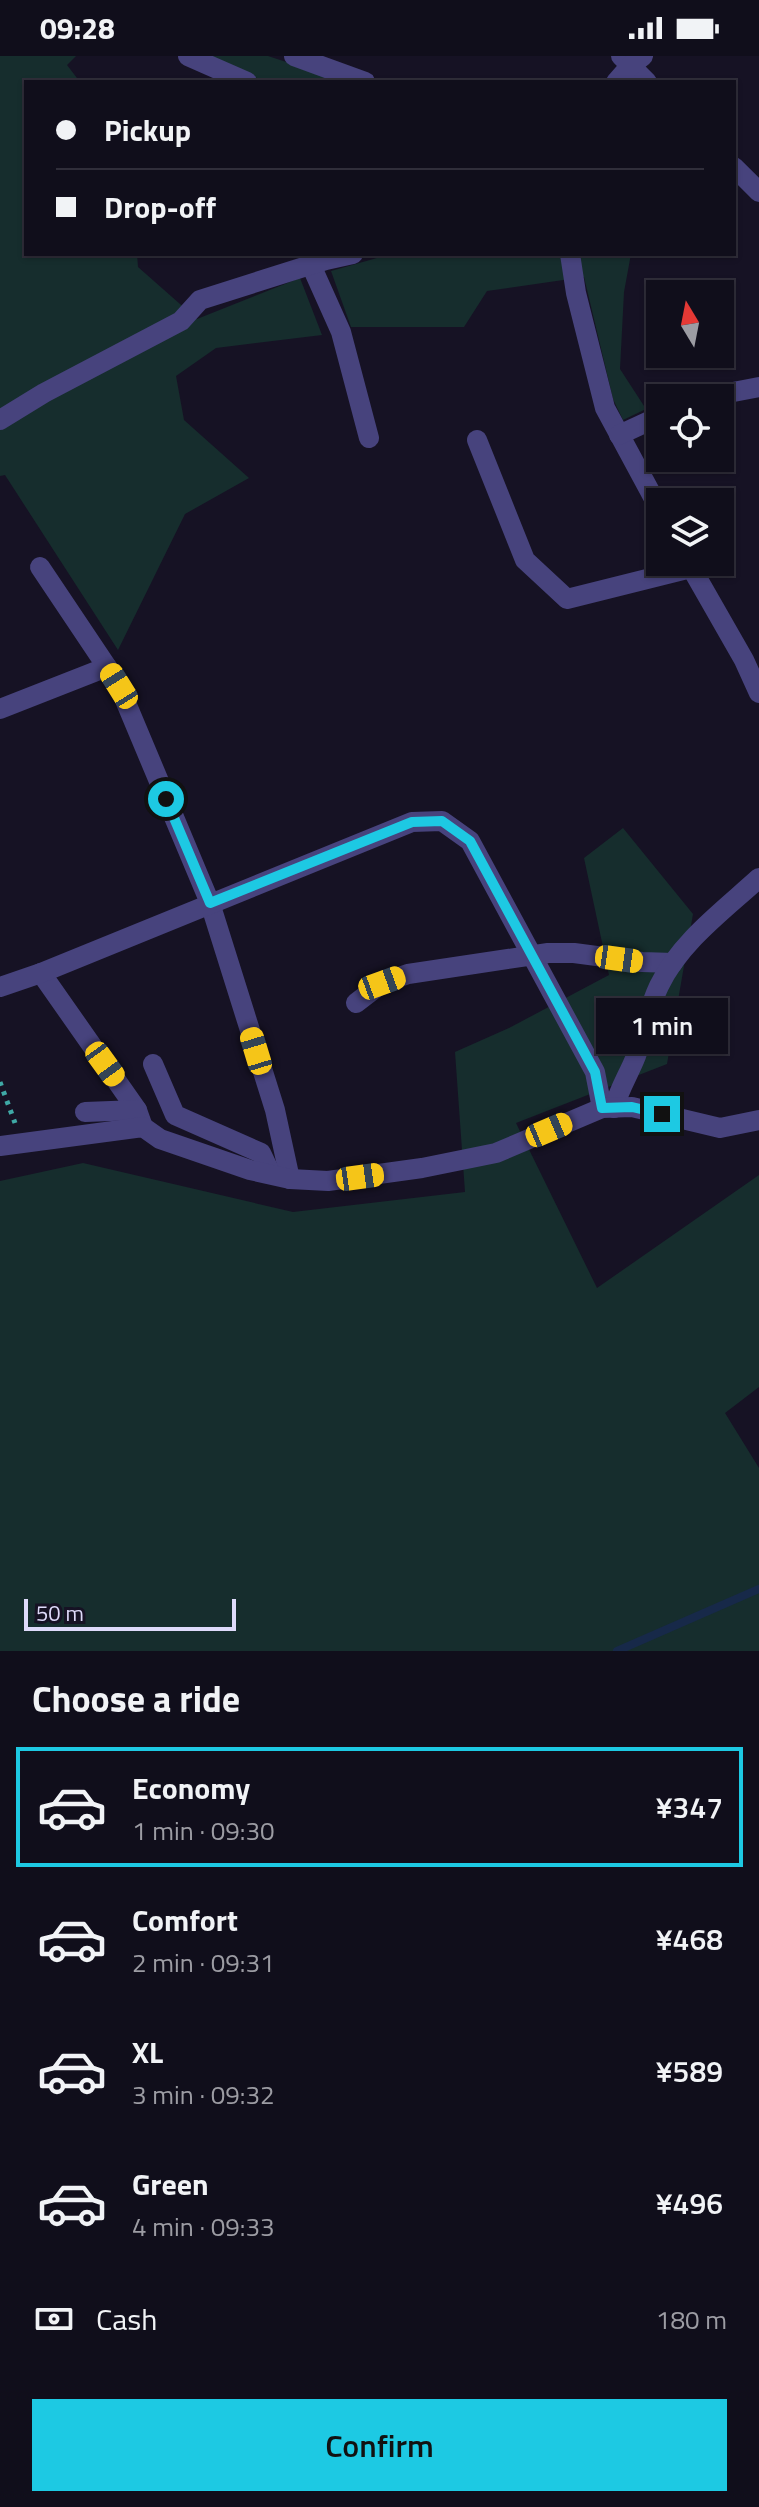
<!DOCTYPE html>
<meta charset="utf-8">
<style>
body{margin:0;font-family:"Titillium Web",sans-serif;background:#1e1c28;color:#f1f3f6;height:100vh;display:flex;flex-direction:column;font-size:30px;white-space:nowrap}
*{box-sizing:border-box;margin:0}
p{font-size:26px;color:#9c9ca3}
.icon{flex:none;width:44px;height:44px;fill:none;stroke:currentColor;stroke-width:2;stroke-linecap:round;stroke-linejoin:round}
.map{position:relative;height:1595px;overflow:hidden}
.panel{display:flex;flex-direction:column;background:#100e1b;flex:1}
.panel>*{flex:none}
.banner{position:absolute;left:24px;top:24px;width:712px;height:176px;border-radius:0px;box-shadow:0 2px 6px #0004,0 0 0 2px #302e3a;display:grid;align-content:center;height:176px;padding:0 32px;background:#100e1b}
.needle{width:52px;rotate:350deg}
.buttons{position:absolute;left:646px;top:224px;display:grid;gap:16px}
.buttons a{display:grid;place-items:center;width:88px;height:88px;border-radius:0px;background:#100e1b;box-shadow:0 2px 6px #0004,0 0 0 2px #302e3a;font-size:40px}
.scale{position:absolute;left:24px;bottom:20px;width:212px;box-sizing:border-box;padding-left:8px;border:4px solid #dedafa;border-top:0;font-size:22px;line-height:28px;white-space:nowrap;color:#dedafa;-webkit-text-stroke:6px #161224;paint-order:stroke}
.end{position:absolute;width:36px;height:36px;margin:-18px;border:10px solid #1dc9e3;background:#111;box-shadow:0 0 0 4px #111}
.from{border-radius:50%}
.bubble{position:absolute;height:56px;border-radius:0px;background:#100e1b;box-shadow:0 2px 6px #0004,0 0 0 2px #302e3a;font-size:26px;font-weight:600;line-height:56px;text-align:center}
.car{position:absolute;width:24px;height:48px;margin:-24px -12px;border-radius:10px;box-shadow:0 0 6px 2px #0007;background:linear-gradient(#f5c518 24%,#345 0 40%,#f5c518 0 76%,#345 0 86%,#f5c518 0)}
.banner b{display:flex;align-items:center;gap:28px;height:76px;font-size:30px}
.banner b+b{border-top:2px solid #302e3a}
.banner i{width:20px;height:20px;background:#f1f3f6}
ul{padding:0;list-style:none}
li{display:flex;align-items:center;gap:24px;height:120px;margin:0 16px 12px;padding:0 16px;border:4px solid transparent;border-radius:0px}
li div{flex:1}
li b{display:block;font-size:30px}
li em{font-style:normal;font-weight:600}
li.current{border-color:#1dc9e3}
li>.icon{width:72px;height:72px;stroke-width:1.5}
h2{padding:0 32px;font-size:36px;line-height:96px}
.pay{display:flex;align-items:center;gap:20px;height:88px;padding:0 32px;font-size:30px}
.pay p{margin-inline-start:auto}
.cta{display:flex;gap:16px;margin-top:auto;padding:16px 32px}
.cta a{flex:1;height:92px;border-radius:0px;background:#1dc9e3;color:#111;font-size:32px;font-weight:600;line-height:92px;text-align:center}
.status{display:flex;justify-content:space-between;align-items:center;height:56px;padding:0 40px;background:#100e1b;direction:ltr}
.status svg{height:22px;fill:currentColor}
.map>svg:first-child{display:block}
</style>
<div class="status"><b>09:28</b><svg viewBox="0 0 49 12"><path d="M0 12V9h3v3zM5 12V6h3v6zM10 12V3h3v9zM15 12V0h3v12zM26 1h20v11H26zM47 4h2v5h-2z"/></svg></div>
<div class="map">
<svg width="759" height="1595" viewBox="0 0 759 1595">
<rect width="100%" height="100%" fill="#161224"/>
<g fill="#162d2d">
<path d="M0,0H76L67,9L80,26H26V198H137L138,211L197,263L300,222L322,279L216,292L176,320L184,364L249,422L185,458L118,594L5,419L0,420Z"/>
<path d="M204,0H268L347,26H269L228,12Z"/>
<path d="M391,198H631L624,236L620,313L646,353L623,364L613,343L584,221L487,235L464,271H351L331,215Z"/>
<path d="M623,772L693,858L667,1008L516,1067L597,1232L759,1119V1331L725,1357L759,1412V1595H0V1125L83,1107L293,1156L465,1136L455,996L509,972L609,919L584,802Z"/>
</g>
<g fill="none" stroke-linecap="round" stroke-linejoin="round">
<path stroke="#172949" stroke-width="8" d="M617,1595L759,1533"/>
<path stroke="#3fa9a6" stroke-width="5" stroke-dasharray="4 6" stroke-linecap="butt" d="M0,1026L15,1067"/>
<g stroke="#47437d" stroke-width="20">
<path d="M188,0L247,26"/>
<path d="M294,0L365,26"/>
<path d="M621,0L647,26"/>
<path d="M616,26L630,10L643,0"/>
<path d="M734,111L759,136"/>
<path d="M570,198L576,237L605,352L660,454"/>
<path d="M311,209L341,276L369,382"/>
<path d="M702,342L759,331"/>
<path d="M0,364L44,337L181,265L200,244L326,204L353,198"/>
<path d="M619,379L660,360"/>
<path d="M477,384L525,504L567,543L691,512"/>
<path d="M688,506L744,604L759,637"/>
<path d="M40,511L107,611"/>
<path d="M0,653L107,611L119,630L210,847L275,1054L290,1123"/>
<path d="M41,917L137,1054L143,1071"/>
<path d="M0,931L41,917L412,766L442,765L470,785L595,1016L602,1052"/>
<path d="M356,947L382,927L408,918L548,897H574L642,906L673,907"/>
<path d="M153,1008L175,1059L261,1097L271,1118"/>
<path d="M614,1052C619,1033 629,1018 636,1000C644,977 648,953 659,930C680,886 724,854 759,822"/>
<path d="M85,1056L137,1054"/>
<path d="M0,1090L143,1071L160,1083L250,1114L290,1123L328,1125L422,1112L496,1097L602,1052L632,1051L720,1072L759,1064"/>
</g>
</g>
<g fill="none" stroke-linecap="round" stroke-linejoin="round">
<path stroke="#1dc9e3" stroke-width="10" d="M166,743L210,847L412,766L442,765L470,785L595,1016L602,1052L632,1051L662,1058"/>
</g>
</svg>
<div class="buttons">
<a><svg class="needle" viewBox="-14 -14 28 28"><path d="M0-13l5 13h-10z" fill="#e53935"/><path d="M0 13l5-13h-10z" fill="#9c9ca3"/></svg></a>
<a><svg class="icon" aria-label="locate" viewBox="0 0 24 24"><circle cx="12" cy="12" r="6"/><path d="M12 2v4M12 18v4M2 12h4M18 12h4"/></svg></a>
<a><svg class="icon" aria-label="layers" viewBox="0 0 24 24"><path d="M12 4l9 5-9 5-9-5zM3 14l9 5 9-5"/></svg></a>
</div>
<div class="scale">50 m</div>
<i class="end from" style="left:166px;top:743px"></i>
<i class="end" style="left:662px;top:1058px"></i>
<div class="bubble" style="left:596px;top:942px;width:132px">1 min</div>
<i class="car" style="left:119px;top:630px;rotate:328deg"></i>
<i class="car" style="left:619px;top:903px;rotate:98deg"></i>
<i class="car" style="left:382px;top:927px;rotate:70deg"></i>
<i class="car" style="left:256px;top:995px;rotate:343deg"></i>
<i class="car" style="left:105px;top:1008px;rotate:144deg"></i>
<i class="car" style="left:549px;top:1074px;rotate:67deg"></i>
<i class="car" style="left:360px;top:1121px;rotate:82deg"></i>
<div class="banner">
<b><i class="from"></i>Pickup</b>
<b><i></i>Drop-off</b>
</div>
</div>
<section class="panel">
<h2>Choose a ride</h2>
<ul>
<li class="current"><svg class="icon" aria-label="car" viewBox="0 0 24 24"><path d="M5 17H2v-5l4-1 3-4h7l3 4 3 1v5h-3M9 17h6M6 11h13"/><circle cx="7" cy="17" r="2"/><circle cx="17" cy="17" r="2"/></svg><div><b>Economy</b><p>1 min · 09:30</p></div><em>¥347</em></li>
<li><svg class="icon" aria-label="car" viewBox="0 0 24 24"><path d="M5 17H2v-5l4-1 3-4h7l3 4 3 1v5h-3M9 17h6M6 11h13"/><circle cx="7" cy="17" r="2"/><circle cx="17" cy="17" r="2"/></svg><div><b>Comfort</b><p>2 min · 09:31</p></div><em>¥468</em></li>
<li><svg class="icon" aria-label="car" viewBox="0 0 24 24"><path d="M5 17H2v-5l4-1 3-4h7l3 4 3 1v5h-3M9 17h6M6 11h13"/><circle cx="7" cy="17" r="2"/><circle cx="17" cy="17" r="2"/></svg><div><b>XL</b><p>3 min · 09:32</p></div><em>¥589</em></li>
<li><svg class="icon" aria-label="car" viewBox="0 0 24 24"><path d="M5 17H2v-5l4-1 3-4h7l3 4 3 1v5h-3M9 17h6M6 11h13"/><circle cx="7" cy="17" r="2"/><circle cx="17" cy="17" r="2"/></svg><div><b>Green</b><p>4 min · 09:33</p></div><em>¥496</em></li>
</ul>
<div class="pay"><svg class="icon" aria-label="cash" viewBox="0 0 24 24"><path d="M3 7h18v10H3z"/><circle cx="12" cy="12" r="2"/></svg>Cash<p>180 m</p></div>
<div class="cta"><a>Confirm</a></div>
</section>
